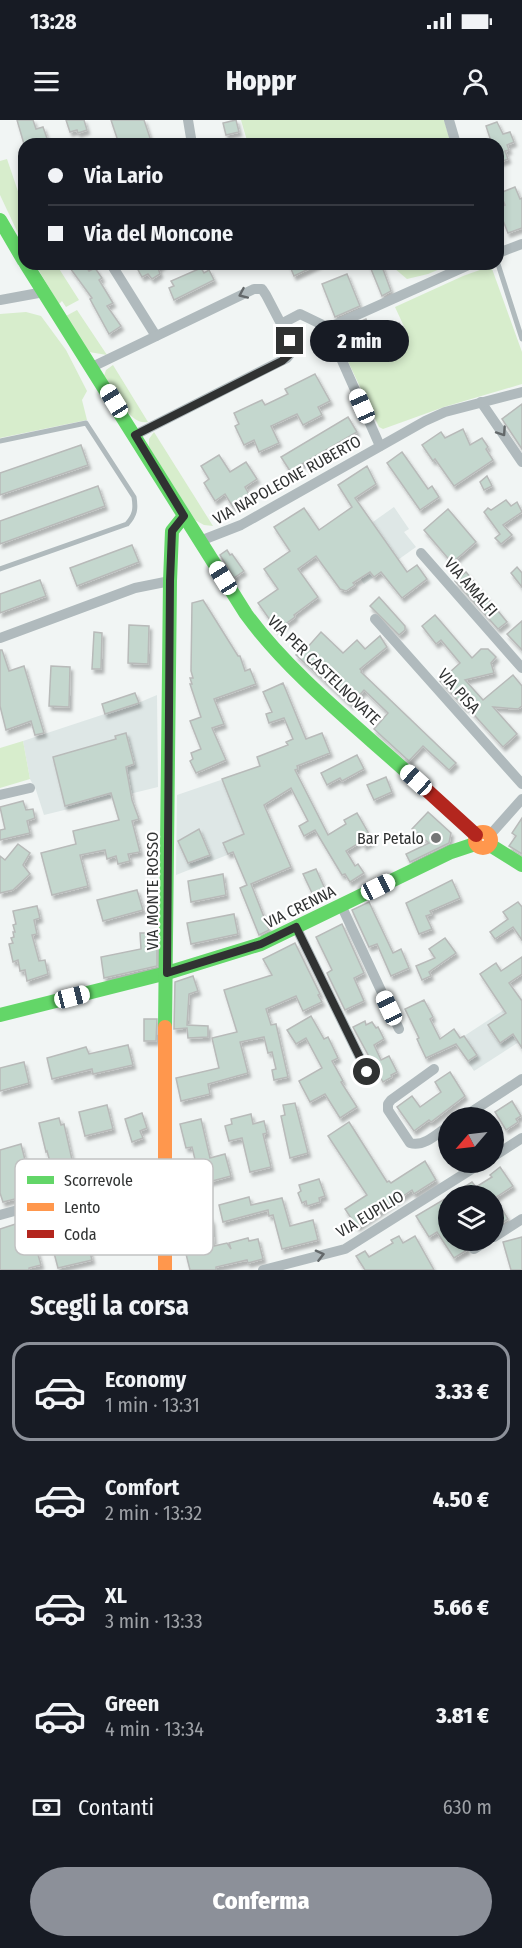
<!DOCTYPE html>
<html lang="it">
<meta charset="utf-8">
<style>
body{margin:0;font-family:"Fira Sans Condensed",sans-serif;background:#242831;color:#f1f3f6;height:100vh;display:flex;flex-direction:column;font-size:22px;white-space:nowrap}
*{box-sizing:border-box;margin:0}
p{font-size:20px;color:#9ea1a6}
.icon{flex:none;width:33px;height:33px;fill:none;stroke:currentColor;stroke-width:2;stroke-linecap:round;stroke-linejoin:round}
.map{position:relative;height:1150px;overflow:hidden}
.sheet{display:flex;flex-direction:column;background:#171b24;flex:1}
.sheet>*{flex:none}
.top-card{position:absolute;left:18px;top:18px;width:486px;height:132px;border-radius:18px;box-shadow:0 3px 9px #0003;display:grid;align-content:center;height:132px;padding:0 30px;background:#171b24}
.needle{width:39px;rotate:242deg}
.controls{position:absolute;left:438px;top:987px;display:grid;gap:12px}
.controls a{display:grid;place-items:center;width:66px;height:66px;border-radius:50%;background:#171b24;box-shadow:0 3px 9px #0003;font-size:30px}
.end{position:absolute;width:27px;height:27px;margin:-14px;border:8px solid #303232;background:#fff;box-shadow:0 0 0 3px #fff}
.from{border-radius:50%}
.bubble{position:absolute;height:42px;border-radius:21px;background:#171b24;box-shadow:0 3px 9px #0003;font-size:20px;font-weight:800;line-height:42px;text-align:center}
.car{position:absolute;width:18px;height:36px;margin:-18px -9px;border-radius:8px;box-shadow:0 0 4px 2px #0007;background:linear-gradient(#fff 24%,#345 0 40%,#fff 0 76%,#345 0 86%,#fff 0)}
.top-card b{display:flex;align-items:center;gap:21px;height:57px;font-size:22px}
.top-card b+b{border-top:2px solid #363941}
.top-card i{width:15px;height:15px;background:#f1f3f6}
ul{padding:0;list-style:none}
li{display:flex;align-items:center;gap:18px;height:99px;margin:0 12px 9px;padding:0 18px;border:3px solid transparent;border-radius:18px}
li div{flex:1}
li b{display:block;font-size:22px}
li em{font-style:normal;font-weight:800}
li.active{border-color:#8c9099}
li>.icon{width:54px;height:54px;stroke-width:1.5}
h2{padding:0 30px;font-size:27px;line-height:72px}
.pay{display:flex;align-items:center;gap:15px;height:66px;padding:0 30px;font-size:22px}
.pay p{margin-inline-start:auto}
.button{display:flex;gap:12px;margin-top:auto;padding:12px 30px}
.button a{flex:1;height:69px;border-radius:36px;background:#8c9099;color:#fff;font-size:24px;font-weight:800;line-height:69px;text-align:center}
.status{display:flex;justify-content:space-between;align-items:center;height:42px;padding:0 30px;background:#171b24;direction:ltr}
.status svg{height:16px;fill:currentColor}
header{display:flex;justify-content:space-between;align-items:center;height:78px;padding:0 30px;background:#171b24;font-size:27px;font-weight:800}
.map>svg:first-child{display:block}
</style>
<div class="status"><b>13:28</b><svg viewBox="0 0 49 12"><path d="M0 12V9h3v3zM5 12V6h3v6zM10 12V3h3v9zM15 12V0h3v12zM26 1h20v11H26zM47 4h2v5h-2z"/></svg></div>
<header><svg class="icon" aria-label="menu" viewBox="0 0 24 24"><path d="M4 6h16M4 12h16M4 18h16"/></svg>Hoppr<svg class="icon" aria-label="person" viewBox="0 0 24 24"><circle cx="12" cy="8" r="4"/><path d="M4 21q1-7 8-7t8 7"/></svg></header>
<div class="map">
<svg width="522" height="1150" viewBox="0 0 522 1150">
<defs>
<filter id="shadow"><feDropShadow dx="2.5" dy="4" stdDeviation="1.5" flood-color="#0004"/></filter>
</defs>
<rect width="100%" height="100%" fill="#f1f5f4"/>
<g fill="#dee7e6">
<path d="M394,387L409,409L404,412L416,427L364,464L339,426Z"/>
<path d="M157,575L158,667L44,695L36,670L30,659L23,621L138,583Z"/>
<path d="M247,651L276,716L176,755L177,675Z"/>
<path d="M522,878V920L474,951L455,922Z"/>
</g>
<g fill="#d7edcc">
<path d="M241,0H444L451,24H248Z"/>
<path d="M7,39L24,89V126L0,75V41Z"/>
<path d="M35,144H56L79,180L66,187L62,181L59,184Z"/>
<path d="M392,144H452L428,154L407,159L394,148Z"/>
<path d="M491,146L522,232V264L444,287L383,309L379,307L344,233L389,217L399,222L404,220L407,213L395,187L463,156Z"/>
<path d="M77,190L107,235L89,232L66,196Z"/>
<path d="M26,192L41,196L66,230L87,271L82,280L87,300L0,318V194Z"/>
<path d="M113,245L148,302C129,306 114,271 104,256L106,250Z"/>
<path d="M154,312L213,406L204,405L195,400L149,327V319Z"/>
<path d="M23,621L30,659L0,668V628Z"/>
</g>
<g fill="#c4d7ce" stroke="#b8bab9" stroke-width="1.5" filter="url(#shadow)">
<path d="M17,0H33L36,9L43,7L49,24H24Z"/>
<path d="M66,0H84L87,10L78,13L77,10L70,12Z"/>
<path d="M111,0H144L152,24H119Z"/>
<path d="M236,0L239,12L226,15L223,3Z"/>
<path d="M497,2L503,14L510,12L514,22L507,25L509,30L505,31L508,39L498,43V24H492L486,6Z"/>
<path d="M515,67L520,79L522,78V108L508,113L498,88L505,85L500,73Z"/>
<path d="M76,144H84L89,151L95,148L102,158L99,160L113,183L107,186L121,206L109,214L90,179L92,178L70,148Z"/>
<path d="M142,144H164L158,148L160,154L152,159L148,154L142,157L137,148Z"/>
<path d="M289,144H319L294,156Z"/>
<path d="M369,144H381L391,171L382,176Z"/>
<path d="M201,148L204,153L209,150L214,160L174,180L169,168L174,166L171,161Z"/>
<path d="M347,154L360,186L335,197L322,164Z"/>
<path d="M366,199L374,218L349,228L342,210Z"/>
<path d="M399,203L404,213L396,218L391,208Z"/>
<path d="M315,254L330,281L318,287L322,295L303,305L297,294L271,306L279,323L259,332L254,320L244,325L235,306L239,304L234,293L262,280L265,285L288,274L285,269Z"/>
<path d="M522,284V329L502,299Z"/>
<path d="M348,297L357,312L290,351L281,337Z"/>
<path d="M463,309L470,325L482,318L488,327L486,329L493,340L454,366L435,339L433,341L422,325L441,312L445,318Z"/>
<path d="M81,325L88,345L0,375V353Z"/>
<path d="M402,332L428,369L432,366L439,377L420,390L387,343Z"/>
<path d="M219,335L230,352L246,342L257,359L245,367L250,376L233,387L225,374L215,381L204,363L209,359L201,346Z"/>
<path d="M367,346L376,364L355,378L407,452L417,445L427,459L402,478L381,452L374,457L370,452L353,463L355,465L346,471L340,469L316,436L298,449L318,477L294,495L295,497L277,510L258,483L278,469L264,449L290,431L274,407L304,388L319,410L352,387L338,365Z"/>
<path d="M487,356L492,366L484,370L480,362Z"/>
<path d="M98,366L105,386L0,424V401Z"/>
<path d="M506,380L511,386L517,382L522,392L503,405L512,415L501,424L495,418L500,414L484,392L488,388L491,390Z"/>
<path d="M448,389L476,422L452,443L424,410Z"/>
<path d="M132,425L139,442L77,466L70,448Z"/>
<path d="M227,430L230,435L232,434L244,451L234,458L220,435Z"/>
<path d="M517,447L522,453V467L511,453Z"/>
<path d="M466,452L507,502L498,509L455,461Z"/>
<path d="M40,460L46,476L0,493V474Z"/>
<path d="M379,477L405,506V510L399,515L370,486Z"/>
<path d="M203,480L238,536H240L245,551L250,549L256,564L214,579L224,604L212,608L226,640L196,653L190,641L193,639L191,633L201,629L190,601L201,597L190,564H192L190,558H193L191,551L192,483Z"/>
<path d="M435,495L472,538L481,529H488L496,537L491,543L494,553L465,560L483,580L513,555L522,566V586L518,589L493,587L517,614L503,627L467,587L465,588L440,561L460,543L441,520L436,524L422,506Z"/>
<path d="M522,501V530L507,514Z"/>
<path d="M129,505L149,506L148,544L128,543Z"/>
<path d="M94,512L102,513L101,549H92Z"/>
<path d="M321,512L343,533L357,520L365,529L380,516L387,527L360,549L362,551L361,552L456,643L449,650L423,626L409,641L374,609L388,593L364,570L351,585L296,535L303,526L306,529Z"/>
<path d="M0,530H2L9,551L24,546L44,613L35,615L31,601L6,610L0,586Z"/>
<path d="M51,546L70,547L69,587L49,586Z"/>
<path d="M283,563L306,619L322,613L330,633L297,646L298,649L295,650L328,715L346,704L344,700L357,693L373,721L364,726L362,721L346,731L355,746L358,744L364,753L350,762L345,754L342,755L315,710L304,716L299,706L308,701L291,668L264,685L291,747L251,764L269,810L259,815L240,768L247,765L233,732L228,734L223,723L244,714L222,659L260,646L257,637L288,625L286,622L293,619L284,598L269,603L266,594L272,592L263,572Z"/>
<path d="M135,573L139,583L105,594L102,584Z"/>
<path d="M126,613L134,644L126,647L132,680L139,699L132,701L140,732L128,734L130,741L118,744L116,736L107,739L105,730L80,735L88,766L52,775L41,733L76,724L73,711L119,700L111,673L65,686L53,637L116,619L115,616Z"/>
<path d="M357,635L364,649L342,661L340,658L327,665L321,653Z"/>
<path d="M386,657L392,672L374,680L367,665Z"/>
<path d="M23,681L26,690L33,689L35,698L27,701L30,713L0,720V710L5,709L0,687Z"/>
<path d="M428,692L451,713L449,723L410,742L406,734L429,723L412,709Z"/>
<path d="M522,698V734L509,726L516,716L512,713Z"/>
<path d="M199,709L210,735L188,743L178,721Z"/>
<path d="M18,724L30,733L23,745L30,754L13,770L0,773V736L5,740Z"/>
<path d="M316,749L325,769L313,775L303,754Z"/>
<path d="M223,754L226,775L191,782L188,761Z"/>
<path d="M452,760L460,778L430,791L432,794L426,796L432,809L419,814L406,783Z"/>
<path d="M137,770L143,790L103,801L97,780Z"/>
<path d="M369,782L393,833L401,829L409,848L391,856L377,824L369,827L352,790Z"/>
<path d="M518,782L522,787V820L513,807L495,819L490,812L508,799L503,792Z"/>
<path d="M37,786L40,798L34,800L37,814L32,815L39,841L45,840L48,854L27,861L25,850L20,851L18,840L13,842L9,824L13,823L11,818L14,817L13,812H15L13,805L16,804L13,791Z"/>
<path d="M234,794L238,814L191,824L187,803Z"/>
<path d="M342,804L364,853L354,858L364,881L345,890L327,853L332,850L316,817Z"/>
<path d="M140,813H157V846L104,858L101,837L141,829Z"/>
<path d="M445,818L456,833L429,852L431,856L422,860L416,846L435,838L429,829Z"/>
<path d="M295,823L320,874L318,875L322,882L303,891L296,876L266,889L271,905L276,904L288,957L274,960L272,950L276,949L272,932L268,933L264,917L240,922L248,953L208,964L210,974L181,981L176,958L219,948L212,918L237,912L224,870L272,855L263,839Z"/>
<path d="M522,837V854L509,863L522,881V928L513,914L500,923L488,905L506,893L480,854L496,843L501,851Z"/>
<path d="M193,856L198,871L189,874L187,905L208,906V917L188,918L187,908L174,909L175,862Z"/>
<path d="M424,880L433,897L430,899L440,919L454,909L460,918L464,916L477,935L468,941L456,924L426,938L417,919L419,918L405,889Z"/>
<path d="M311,896L324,919L328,917L338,938L332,941L343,961L341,962L357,987L340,998L325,974L310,982L299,961L322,948L306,918L296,924L287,910Z"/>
<path d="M144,899H157L156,921H144Z"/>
<path d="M365,901L366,905L372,902L376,908L378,907L384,919L374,925L381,940L389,936L397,952L391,955L392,957L383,962L353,907Z"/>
<path d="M128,925L133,945L93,954L92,949L52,959L47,938L86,927L89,934Z"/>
<path d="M24,942L29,963L0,971V948Z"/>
<path d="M450,952L465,976L431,1002L429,1000L414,1011L397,987L412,976L420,987L441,972L435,962Z"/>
<path d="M512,981L521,996L516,999L518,1002L506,1010L495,992Z"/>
<path d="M295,983L308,1033L290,1038L281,996L285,995L283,985Z"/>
<path d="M107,985L113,1009L85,1016L79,992Z"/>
<path d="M142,993L147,1008L140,1011L143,1018L132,1022L125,999Z"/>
<path d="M251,994L253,1004L264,1001L267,1013L263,1014L271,1047L250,1052L242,1018L229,1021L225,1006L232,1004L231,999Z"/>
<path d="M59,998L61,1005L64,1004L75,1053L72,1054L74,1062L60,1066L58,1059L55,1060L47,1031L46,1032L39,1003Z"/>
<path d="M201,999L210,1038L225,1034L231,1056L201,1064L192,1027L186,1028L180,1004Z"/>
<path d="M349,1002L387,1062L389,1061L391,1063L425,1041L436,1060L414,1074L412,1070L357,1107L345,1089L367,1075L328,1016Z"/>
<path d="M21,1024L25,1040L19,1042L27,1076L3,1082L0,1073V1030Z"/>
<path d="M500,1047L513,1066L495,1078L508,1099L494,1108V1076H450L472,1062L476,1067L492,1057L490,1055Z"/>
<path d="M319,1059L325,1076L319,1078L320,1082L307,1086L306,1081L302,1083L298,1073L301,1071L299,1065Z"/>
<path d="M249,1077L251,1085L282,1078L290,1106L313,1100L318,1120L282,1129L273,1095L269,1096L268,1090L223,1102L219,1085Z"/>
<path d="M448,1077V1120H464L467,1126V1130L454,1138L437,1112L429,1117L416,1096Z"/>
<path d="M78,1086L79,1093L112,1086L116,1106L85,1113L92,1140L58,1148L44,1095Z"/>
<path d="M204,1089L212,1101L214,1126L227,1123L231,1129L229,1123L248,1118L249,1121L258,1119L263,1139L248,1143L247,1140L216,1147V1150H190L186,1134L189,1133L185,1108L187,1095Z"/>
<path d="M28,1100L41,1145L29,1148V1150H0V1109Z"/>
<path d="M399,1116L403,1123L415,1116L434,1150H365L356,1136L365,1131L369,1137L393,1123L391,1120Z"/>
<path d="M522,1117V1150H511L503,1122Z"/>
</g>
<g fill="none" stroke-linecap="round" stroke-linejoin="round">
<g stroke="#b0babd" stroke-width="5">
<path d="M498,144L522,219"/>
<path d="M0,321L86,303L134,377C136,389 135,395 127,404L0,449"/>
</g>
<g stroke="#b0babd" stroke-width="10">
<path d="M188,0L192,24"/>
<path d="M449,0L456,24"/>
<path d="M498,133L522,124"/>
<path d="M111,144L156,216"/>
<path d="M0,180L44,172"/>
<path d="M281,204L300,194L327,207L337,204L471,144"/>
<path d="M327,207L380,326"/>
<path d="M92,247L254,169H262L266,175L290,221L291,233L287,238L135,315"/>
<path d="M481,282L522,342"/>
<path d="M200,421L241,405L425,301L445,292L522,272"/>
<path d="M421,433L522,548"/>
<path d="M375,499L522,664"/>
<path d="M0,518L135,468L170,461"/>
<path d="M0,675L30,668"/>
<path d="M490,715L522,679"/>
<path d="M341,785L399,909"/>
<path d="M296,807L367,952"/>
<path d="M434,949L391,980L388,984V990L410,1023C424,1027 437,1014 448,1006"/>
<path d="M462,998L522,959"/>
<path d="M494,1036L522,1018"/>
<path d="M0,1095L164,1050"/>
<path d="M494,1117L522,1099"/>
<path d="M474,1129L488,1120"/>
<path d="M263,1150L345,1129L483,1042"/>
</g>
<g stroke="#63d668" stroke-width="14">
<path d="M0,100L24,141"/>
<path d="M26,144L246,494C289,553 355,605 409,654"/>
<path d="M490,725L522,745"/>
<path d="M0,895L167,853L261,824L451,732L475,724"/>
<path d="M165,907L170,461L172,411L184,396"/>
</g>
<g stroke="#ff974d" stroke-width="14">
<circle cx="483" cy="720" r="8"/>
<path d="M165,1150V907"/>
</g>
<path stroke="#b3261e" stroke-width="14" d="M409,654L476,715"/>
</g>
<defs><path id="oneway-chevron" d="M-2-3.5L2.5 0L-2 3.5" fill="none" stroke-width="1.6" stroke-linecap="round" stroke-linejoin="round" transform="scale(1.5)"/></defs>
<g stroke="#63686a">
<use href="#oneway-chevron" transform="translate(243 174) rotate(156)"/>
<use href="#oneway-chevron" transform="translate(502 312) rotate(56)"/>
<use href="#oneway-chevron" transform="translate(320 1135) rotate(-14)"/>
</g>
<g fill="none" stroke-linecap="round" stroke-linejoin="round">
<path stroke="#303232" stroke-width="8" d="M290,221L291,233L282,241L135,315L184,396L172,411L170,461L167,853L261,824L296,807L367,952"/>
</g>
<circle fill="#747676" stroke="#fff" stroke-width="2" cx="436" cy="718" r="6"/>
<g text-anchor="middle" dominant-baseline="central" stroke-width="4.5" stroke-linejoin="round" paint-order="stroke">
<g font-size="16" fill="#303232" stroke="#fff">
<text transform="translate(287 360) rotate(-29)">VIA NAPOLEONE RUBERTO</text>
<text transform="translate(471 467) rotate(49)">VIA AMALFI</text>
<text transform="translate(324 550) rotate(44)">VIA PER CASTELNOVATE</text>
<text transform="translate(459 571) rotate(48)">VIA PISA</text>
<text transform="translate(152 771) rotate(-90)">VIA MONTE ROSSO</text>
<text transform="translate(300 787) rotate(-26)">VIA CRENNA</text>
<text transform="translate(370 1094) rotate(-31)">VIA EUPILIO</text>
</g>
<g font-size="16" fill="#303232" stroke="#fff" text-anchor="end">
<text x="424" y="718">Bar Petalo</text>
</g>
</g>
<rect x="15" y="1039" width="198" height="96" rx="9" fill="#fff" stroke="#c1c2c2" stroke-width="1.5"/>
<rect x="27" y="1056" width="27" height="8" fill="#63d668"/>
<rect x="27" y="1083" width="27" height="8" fill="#ff974d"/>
<rect x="27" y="1110" width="27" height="8" fill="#b3261e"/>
<g font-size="16" fill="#303232">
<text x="64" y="1066">Scorrevole</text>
<text x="64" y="1093">Lento</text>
<text x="64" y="1120">Coda</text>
</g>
</svg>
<div class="controls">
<a><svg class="needle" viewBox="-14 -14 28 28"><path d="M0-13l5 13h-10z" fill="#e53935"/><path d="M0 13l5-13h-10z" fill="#9ea1a6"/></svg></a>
<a><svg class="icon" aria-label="layers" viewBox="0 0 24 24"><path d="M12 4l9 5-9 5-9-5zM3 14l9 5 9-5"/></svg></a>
</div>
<i class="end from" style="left:367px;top:952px"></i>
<i class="end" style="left:290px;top:221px"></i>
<div class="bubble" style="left:310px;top:200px;width:99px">2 min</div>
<i class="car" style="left:114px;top:281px;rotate:328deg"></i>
<i class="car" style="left:362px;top:286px;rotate:336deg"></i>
<i class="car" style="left:223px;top:458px;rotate:328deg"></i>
<i class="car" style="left:416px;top:660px;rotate:312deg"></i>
<i class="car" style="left:378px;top:767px;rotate:64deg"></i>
<i class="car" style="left:72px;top:877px;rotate:76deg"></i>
<i class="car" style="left:389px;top:888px;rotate:335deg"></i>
<div class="top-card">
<b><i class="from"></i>Via Lario</b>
<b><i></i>Via del Moncone</b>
</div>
</div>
<section class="sheet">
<h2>Scegli la corsa</h2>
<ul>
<li class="active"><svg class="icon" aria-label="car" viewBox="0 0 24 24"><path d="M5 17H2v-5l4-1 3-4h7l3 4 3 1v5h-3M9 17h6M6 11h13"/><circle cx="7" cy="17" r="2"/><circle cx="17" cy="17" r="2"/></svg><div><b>Economy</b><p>1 min · 13:31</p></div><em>3.33 €</em></li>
<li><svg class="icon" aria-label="car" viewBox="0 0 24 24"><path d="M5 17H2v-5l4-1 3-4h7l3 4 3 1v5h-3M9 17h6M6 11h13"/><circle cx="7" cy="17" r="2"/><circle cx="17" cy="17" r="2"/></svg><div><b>Comfort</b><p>2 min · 13:32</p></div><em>4.50 €</em></li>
<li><svg class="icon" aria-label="car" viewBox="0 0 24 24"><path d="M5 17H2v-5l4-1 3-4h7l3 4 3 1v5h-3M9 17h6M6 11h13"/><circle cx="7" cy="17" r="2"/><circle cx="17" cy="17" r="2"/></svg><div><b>XL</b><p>3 min · 13:33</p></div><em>5.66 €</em></li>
<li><svg class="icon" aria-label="car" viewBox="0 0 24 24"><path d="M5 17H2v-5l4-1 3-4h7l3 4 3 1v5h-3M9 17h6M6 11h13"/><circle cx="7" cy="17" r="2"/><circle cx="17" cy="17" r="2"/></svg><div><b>Green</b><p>4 min · 13:34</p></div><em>3.81 €</em></li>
</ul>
<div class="pay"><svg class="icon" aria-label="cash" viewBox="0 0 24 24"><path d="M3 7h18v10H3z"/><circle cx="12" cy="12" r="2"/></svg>Contanti<p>630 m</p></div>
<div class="button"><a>Conferma</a></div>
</section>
